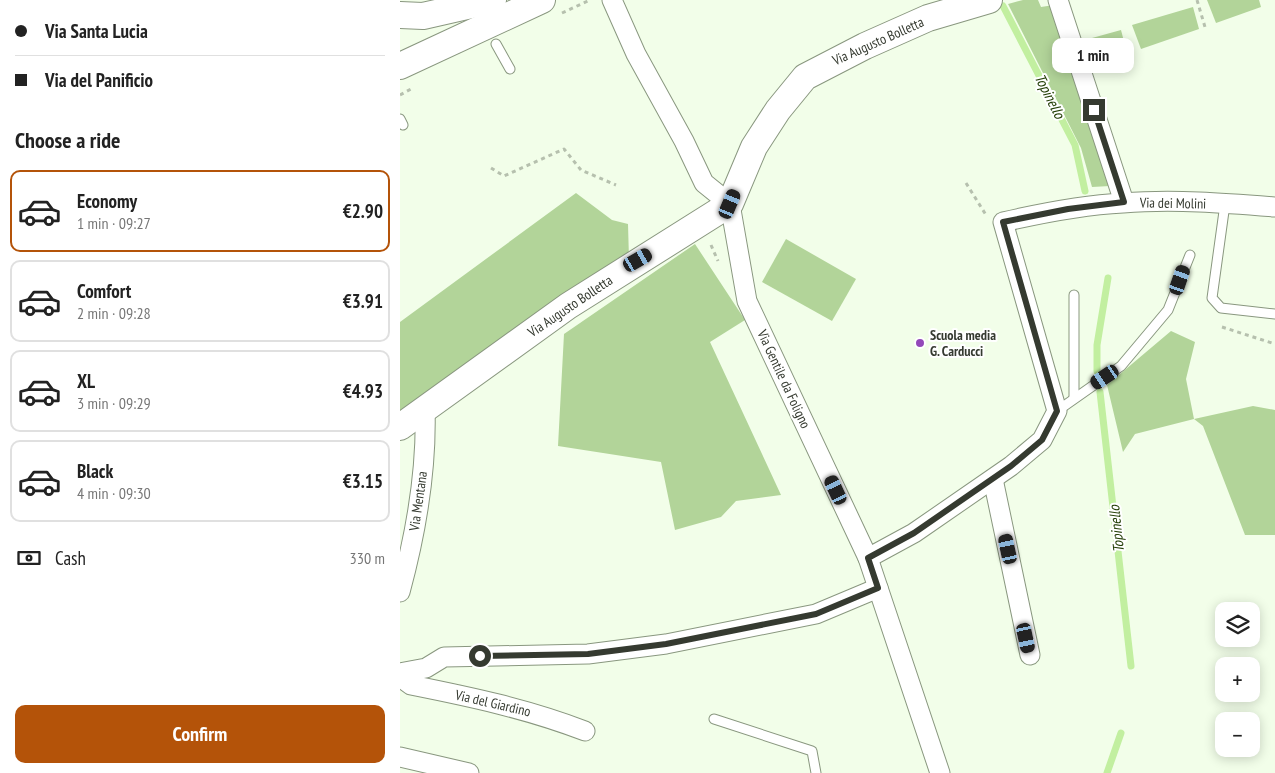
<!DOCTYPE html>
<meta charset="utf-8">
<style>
body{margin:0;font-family:"PT Sans Narrow",sans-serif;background:#f2f2f2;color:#222;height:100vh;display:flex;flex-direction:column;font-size:19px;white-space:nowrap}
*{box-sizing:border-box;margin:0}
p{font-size:16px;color:#767676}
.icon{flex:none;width:28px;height:28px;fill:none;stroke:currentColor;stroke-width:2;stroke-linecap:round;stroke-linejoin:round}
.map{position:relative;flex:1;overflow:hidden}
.sheet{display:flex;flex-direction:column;background:#fff;width:400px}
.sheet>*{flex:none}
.guide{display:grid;align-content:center;height:110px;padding:0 15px;background:#fff}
.fabs{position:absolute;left:815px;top:602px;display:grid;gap:10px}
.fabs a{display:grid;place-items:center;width:45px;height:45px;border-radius:10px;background:#fff;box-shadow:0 2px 12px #0003;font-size:25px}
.end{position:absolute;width:22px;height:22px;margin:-11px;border:6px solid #353a30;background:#fff;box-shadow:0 0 0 2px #fff}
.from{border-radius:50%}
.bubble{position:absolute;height:35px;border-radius:10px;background:#fff;box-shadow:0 2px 12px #0003;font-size:16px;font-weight:700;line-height:35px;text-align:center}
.car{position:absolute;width:15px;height:30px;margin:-15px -8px;border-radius:6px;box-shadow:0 0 4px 1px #0007;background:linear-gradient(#222 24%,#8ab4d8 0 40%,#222 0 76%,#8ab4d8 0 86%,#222 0)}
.guide b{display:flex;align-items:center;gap:18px;height:48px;font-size:19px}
.guide b+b{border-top:1px solid #e0e0e0}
.guide i{width:12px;height:12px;background:#222}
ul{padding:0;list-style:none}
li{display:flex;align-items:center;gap:15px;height:82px;margin:0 10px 8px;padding:0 5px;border:2px solid #e0e0e0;border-radius:10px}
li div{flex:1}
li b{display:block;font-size:19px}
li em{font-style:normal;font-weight:700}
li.on{border-color:#b45309}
li>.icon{width:45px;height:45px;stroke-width:1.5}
h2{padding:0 15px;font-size:22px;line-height:60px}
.pay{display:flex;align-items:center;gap:12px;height:55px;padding:0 15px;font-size:19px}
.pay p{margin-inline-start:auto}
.cta{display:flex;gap:10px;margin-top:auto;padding:10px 15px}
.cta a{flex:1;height:58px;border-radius:10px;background:#b45309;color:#fff;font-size:20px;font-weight:700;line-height:58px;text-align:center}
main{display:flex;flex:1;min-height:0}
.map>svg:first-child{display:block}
</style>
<main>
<section class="sheet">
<div class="guide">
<b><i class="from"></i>Via Santa Lucia</b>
<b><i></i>Via del Panificio</b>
</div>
<h2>Choose a ride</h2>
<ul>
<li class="on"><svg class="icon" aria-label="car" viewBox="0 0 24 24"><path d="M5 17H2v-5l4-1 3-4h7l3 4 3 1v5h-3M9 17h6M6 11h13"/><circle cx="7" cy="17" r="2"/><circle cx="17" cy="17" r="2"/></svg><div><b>Economy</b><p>1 min · 09:27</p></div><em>€2.90</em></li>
<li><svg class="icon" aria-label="car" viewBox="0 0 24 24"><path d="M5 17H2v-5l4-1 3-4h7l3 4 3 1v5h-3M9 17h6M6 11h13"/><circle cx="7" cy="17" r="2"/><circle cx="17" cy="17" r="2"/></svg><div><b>Comfort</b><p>2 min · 09:28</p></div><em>€3.91</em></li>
<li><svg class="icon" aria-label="car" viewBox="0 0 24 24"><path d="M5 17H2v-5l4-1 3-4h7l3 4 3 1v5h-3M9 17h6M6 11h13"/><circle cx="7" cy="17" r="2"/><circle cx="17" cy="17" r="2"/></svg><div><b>XL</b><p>3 min · 09:29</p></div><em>€4.93</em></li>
<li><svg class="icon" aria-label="car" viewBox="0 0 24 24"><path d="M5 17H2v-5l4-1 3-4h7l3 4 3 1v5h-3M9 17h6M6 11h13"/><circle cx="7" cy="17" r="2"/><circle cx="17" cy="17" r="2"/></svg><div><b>Black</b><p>4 min · 09:30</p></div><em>€3.15</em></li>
</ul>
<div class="pay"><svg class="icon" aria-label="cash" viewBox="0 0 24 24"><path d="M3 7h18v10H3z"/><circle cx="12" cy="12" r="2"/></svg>Cash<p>330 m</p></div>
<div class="cta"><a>Confirm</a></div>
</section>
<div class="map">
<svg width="875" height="773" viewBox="0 0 875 773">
<rect width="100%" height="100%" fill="#f2fee9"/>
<g fill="#b2d499">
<path d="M623,0H638L641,7L654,5L710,186L692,187L681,148L608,4Z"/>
<path d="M807,0H859L861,7L816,23Z"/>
<path d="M793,7L799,29L741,49L732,25Z"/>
<path d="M721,30L727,53L699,64L692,38Z"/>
<path d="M176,193L212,220L228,224L229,259L0,423V322Z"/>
<path d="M386,239L456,279L432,321L362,282Z"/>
<path d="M295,244L345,320L310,342L381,495L336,501L321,517L275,530L261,462L158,446L164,334Z"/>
<path d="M771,331L795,342L786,379L794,419L853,406L875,410V535H845L803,426L794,419L735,434L723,452L707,385Z"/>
</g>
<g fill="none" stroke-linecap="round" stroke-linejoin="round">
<g stroke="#c2efa0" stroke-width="7">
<path d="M603,6L675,145L685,191"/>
<path d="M697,371V345L708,278"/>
<path d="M700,392L731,666"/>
<path d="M707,773L721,733"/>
</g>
<defs>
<g id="lane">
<path d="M96,44L110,69"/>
<path d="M0,119L3,125"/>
<path d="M825,204L812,298L821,308L875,314"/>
<path d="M674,295V398"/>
<path d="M657,411L721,366L768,310L790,255"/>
<path d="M314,719L412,751L416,773"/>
</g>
<g id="street">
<path d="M212,0L236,54L284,141L304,183L330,204L347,301L468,558L540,773"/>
<path d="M658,0L724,202"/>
<path d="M593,479L630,655"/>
<path d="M468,558L514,533L611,466L642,440L657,411L603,222C642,213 683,205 723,203C773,199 825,203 875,207"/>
<path d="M0,592C16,533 27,470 25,408"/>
<path d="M0,673L26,668L44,657L188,654L266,644L416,614L478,588"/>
<path d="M0,677L11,685C71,697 128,709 185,731"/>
<path d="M0,757L69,773"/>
</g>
<g id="secondary">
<path d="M0,15L23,16L93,0"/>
<path d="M0,66L142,0"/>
<path d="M0,427L168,306L330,204L354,147L378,110L405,77L465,46L528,18L589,0"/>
</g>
</defs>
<use href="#lane" stroke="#89977f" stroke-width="11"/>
<use href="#street" stroke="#89977f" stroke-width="21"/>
<use href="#secondary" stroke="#89977f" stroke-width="28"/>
<g stroke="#b6c0ae" stroke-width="3" stroke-dasharray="4 4" stroke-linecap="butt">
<path d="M797,0L805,27"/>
<path d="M162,13L190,0"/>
<path d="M0,95L11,89"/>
<path d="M91,168L104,176L164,149L181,170L216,185"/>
<path d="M566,183L586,215"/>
<path d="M311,245L318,261"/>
<path d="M822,327L875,344"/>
</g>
<use href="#lane" stroke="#fff" stroke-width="9"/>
<use href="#street" stroke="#fff" stroke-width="19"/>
<use href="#secondary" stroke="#fff" stroke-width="26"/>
</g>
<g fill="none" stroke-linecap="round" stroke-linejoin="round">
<path stroke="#353a30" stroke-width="6" d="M80,656L188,654L266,644L416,614L478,588L468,558L514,533L611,466L642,440L657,411L603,222L668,209L724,202L694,110"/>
</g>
<circle fill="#9348b9" stroke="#fff" stroke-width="2" cx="520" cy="343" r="5"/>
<g text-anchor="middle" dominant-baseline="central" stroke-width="4" stroke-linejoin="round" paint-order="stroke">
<g font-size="14" fill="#353a30" stroke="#fff">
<text transform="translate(478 41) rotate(-24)">Via Augusto Bolletta</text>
<text transform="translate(773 203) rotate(1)">Via dei Molini</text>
<text transform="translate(170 306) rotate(-34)">Via Augusto Bolletta</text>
<text transform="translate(384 379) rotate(65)">Via Gentile da Foligno</text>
<text transform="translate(18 501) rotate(-82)">Via Mentana</text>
<text transform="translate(93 703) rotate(13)">Via del Giardino</text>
</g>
<g font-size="14" font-weight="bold" fill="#353a30" stroke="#fff" text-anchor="start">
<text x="530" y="335">Scuola media<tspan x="530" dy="16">G. Carducci</tspan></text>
</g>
<g font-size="15" font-style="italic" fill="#243f07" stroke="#fff">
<text transform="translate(650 96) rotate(63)">Topinello</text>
<text transform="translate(716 529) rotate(-96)">Topinello</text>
</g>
</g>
</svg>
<div class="fabs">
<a><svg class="icon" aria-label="layers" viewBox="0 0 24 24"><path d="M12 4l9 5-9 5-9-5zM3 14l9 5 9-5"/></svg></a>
<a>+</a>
<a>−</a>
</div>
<i class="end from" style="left:80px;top:656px"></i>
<i class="end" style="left:694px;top:110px"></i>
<div class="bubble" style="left:652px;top:38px;width:82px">1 min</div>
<i class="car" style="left:330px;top:204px;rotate:23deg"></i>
<i class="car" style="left:238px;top:260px;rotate:60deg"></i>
<i class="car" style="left:780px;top:280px;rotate:19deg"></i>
<i class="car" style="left:705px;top:377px;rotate:236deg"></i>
<i class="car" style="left:436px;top:490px;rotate:335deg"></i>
<i class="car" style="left:608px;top:549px;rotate:348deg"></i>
<i class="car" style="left:626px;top:638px;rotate:168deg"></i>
</div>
</main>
